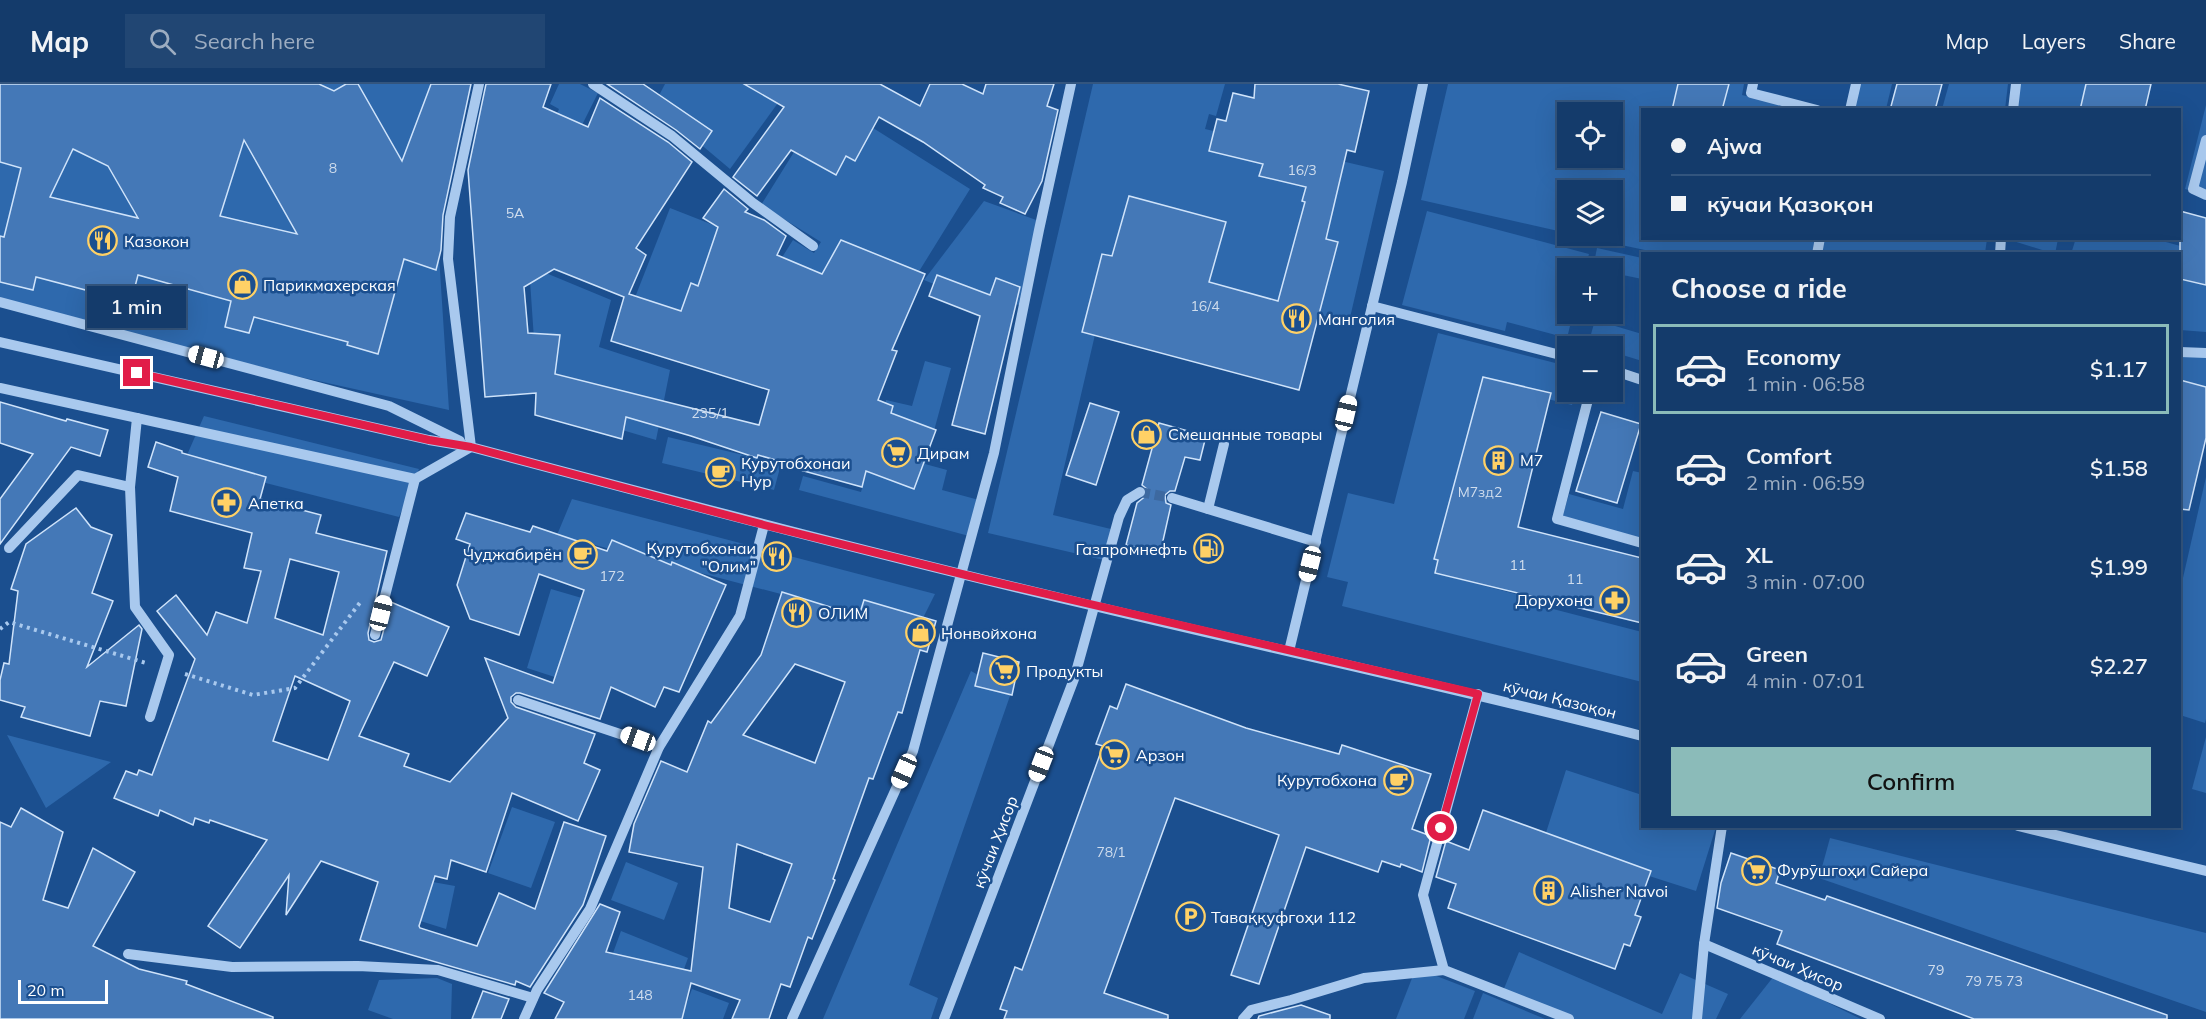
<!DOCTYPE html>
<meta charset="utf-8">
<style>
body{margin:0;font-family:Mulish,sans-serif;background:#214673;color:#f1f3f6;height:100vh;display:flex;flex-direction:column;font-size:22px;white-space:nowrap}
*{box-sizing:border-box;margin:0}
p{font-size:20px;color:#9dadc1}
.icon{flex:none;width:33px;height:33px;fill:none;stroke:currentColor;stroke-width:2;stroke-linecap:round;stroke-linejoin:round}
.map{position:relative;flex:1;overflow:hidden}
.details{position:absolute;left:1641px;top:168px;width:540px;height:576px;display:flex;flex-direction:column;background:#143b6b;border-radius:0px;box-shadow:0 6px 24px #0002,0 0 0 2px #33557e}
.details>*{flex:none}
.top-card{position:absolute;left:1641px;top:24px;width:540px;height:132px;border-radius:0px;box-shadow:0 6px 24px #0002,0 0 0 2px #33557e;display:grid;align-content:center;height:132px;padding:0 30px;background:#143b6b}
.buttons{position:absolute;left:1557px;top:18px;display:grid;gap:12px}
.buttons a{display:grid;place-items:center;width:66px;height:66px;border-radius:0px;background:#143b6b;box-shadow:0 6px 24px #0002,0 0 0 2px #33557e;font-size:30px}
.scale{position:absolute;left:18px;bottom:15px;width:90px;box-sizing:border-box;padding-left:6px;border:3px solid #fff;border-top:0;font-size:16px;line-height:21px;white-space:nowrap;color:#fff;-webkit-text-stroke:4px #1b4f8f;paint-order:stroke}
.end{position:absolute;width:27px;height:27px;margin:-14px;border:8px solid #e11d48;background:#fff;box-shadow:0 0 0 3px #fff}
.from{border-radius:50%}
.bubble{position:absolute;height:42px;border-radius:0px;background:#143b6b;box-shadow:0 6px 24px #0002,0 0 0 2px #33557e;font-size:20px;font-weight:600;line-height:42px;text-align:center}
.car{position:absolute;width:18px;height:36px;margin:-18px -9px;border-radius:8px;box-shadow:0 0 4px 2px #0007;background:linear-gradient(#fff 24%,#345 0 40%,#fff 0 76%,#345 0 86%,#fff 0)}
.top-card b{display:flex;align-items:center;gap:21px;height:57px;font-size:22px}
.top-card b+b{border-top:2px solid #33557e}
.top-card i{width:15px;height:15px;background:#f1f3f6}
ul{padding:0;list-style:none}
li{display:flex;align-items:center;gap:18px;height:90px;margin:0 12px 9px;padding:0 18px;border:3px solid transparent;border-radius:0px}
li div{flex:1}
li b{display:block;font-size:22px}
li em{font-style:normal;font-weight:600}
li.on{border-color:#8bbbb9}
li>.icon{width:54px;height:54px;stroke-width:1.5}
h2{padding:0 30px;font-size:27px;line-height:72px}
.primary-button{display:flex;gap:12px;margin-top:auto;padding:12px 30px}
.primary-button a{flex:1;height:69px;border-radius:0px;background:#8bbbb9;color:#111;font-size:24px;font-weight:600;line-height:69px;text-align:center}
header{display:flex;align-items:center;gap:36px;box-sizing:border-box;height:84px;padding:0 30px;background:#143b6b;border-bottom:2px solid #33557e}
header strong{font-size:28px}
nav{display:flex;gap:33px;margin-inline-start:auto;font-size:21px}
.search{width:420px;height:54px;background:#214673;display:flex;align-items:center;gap:15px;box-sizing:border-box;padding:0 21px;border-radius:0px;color:#9dadc1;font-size:22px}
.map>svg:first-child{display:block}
</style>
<header>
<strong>Map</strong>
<div class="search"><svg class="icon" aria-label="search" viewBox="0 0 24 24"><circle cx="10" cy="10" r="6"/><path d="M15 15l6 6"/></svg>Search here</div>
<nav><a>Map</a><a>Layers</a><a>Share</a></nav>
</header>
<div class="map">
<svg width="2206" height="935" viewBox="0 0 2206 935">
<rect width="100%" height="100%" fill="#1b4f8f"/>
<g fill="#2e69ad" fill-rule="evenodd">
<path d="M0,0H440L428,98L439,172L449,326L102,249L0,222Z"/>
<path d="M559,0H580L598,9L578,49L554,37L559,25L550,20Z"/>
<path d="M665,0H762L783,12L730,85L654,21Z"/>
<path d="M1093,0H1225L1216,32L1209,30L1205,45L1384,87L1349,238L1111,182L1053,431L1115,446L1108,477L988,449Z"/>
<path d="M1448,0H1744L1742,11L1799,25L1642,26V154L1815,155L1812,169H1659L1579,152H1612V106H1568L1567,149L1421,116ZM1568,28H1612V74H1568Z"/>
<path d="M1859,0H1892L1886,25L1853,26Z"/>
<path d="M1949,0H2008L2005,25H1942Z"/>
<path d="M2020,0H2095L2089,25L2017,26Z"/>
<path d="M827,15L970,105L879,252L774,186L793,156L814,169L821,158L761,121Z"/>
<path d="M2206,21V110L2185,105Z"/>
<path d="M984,117L1039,137L1020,221L963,212L924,196Z"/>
<path d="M670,124L721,144L685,236L634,216Z"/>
<path d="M1427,127L1589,170L1585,184H1568V230H1573L1567,254L1507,238L1505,247L1402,221Z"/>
<path d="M2076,154L2155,155L2206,169V248L2180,246V170H2071Z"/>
<path d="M1824,155H1987L1985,169L1821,170Z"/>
<path d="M2007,155V154L2058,155L2055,170Z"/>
<path d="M1597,164L1642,174V195L1613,189L1612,184H1593Z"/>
<path d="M529,182L611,216L599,263L670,286L656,356L612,343L553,302L535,270Z"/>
<path d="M1595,236L1642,250V277L1613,268L1612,262L1588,261Z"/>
<path d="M1438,249L1567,282L1568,308H1575L1572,321L1495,302L1447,492L1527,513L1526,518L1642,548V598L1342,522L1348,498L1327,493L1348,409L1394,420Z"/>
<path d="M2180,272L2206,273V309L2180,302Z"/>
<path d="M925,277L951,284L925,380L947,386L942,406L979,416L969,452L799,406L803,392L861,408L886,316L912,322Z"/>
<path d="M204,332L419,385L399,433L184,378Z"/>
<path d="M668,353L781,380L774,406L662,379Z"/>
<path d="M1633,387L1642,389V457L1562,434L1569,410L1623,425Z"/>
<path d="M2206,393V635L2205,639L2180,631V507Z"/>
<path d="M572,415L935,510L917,546L557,451Z"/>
<path d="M551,505L592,517L567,597L527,584Z"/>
<path d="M971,587L1011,609L909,901L938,914L931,935H823Z"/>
<path d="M7,651L111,678L46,724Z"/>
<path d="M2206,653V709L2192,705Z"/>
<path d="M1566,686L1642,711V742L1716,743L1696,807L1543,758Z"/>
<path d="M512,723L555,738L531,804L488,789Z"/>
<path d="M1830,754L2206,849V928L1819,794Z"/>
<path d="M626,778L678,799L664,836L611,816Z"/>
<path d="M405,793L455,802L446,845L398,830Z"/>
<path d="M621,847L688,874L680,896L613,869Z"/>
<path d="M1519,868L1662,930L1680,889L1728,910L1716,935H1568L1503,907Z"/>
<path d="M1416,884L1475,907L1464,935H1396Z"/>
<path d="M1774,892L1861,935H1740Z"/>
<path d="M437,894L452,900L451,935H393L368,926L379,896Z"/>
<path d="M692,905L729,919L723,935H681Z"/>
<path d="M1483,909L1545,935H1473Z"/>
</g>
<g fill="#4478b7" stroke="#cfe3fa" stroke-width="1.5" fill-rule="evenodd">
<path d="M0,0H319L334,7L346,0H358L402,77L431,0H471L443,131L441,166L436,186L404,175L378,270L347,261L348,258L254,233L249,249L225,243L231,217L138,191L131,218L36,193L33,206L0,198V152L4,153L21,84L0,78ZM244,56L297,150L220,132ZM73,65L108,82L138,134L50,113Z"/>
<path d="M486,0H551L543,23L588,43L600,14L668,58L692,78L636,164L646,171L629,210L681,227L691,199L698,202L718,143L703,134L724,105L748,125L745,128L764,136L786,152L777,171L822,190L841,156L925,190L892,266L897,267L878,316L893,322L891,329L936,346L914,405L866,387L862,403L800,386V383L758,371L757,374L691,352L626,333L622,355L535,331L536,309L485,313L468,86ZM554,185L624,213L611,257L769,306L759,341L555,290L560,251L528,249L524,203Z"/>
<path d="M607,0H643L712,47L700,65L676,46Z"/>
<path d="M744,0H880L920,22L930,0H962L983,10L986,0H1054L1047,22L1058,26L1042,97L1025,130L1000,119L1003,113L983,104L985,101L923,58L879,33L855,77L846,72L836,91L791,66L757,112L733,93L784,23Z"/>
<path d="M1255,0H1338L1369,7L1355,68L1347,66L1326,155L1338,158L1299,306L1082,248L1102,170L1112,172L1129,112L1226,138L1209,198L1278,217L1305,118L1302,117L1306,103L1259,92L1263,80L1209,67L1217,35L1226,37L1233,9L1254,14Z"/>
<path d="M1678,0H1729L1722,26H1672Z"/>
<path d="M1897,0H1942L1935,26H1890Z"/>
<path d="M2086,0H2151L2145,26H2080Z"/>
<path d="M2180,127L2206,134V201L2180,195Z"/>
<path d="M937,191L990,211L996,194L1020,203L985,350L952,341L980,232L929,212Z"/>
<path d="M1483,293L1551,309L1518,443L1642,474V539L1435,489L1438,476L1434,475Z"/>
<path d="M2180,296L2206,303V354L2189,426L2180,425Z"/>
<path d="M0,318L66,337L67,335L108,346L100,372L71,363L0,460V415L33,370L0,359Z"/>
<path d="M1090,319L1119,328L1096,401L1066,391Z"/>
<path d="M1601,328L1641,340L1617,419L1576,407Z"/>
<path d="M1159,339L1206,352L1200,376L1185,373L1175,407H1170L1165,411L1166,419L1171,421L1160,470L1126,461L1137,419L1147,411V405L1142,401Z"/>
<path d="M156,358L182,367V369L266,393L260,415L321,431L316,449L387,467L368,549L369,556L374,558L381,556L391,518L449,543L427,592L394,578L359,652L409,670L404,682L450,698L508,634L485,574L553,599L584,506L539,490L519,551L470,535L457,501L470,460L456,455L466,429L530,448L533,442L607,467L612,456L671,481L672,478L726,501L679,608L664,603L655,623L611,603L600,635L520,609H516L511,613V618L516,623L595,650L584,679L600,686L578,737L512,709L486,788L451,776L447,795L435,792L419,842L420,844L477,862L499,809L535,825L564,738L606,752L583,821L530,903L516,897L515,901L360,856L378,798L321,777L286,831L289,791L240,864L208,842L267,756L210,736L209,739L195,734L193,741L160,726L158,732L114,714L126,687L137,691L139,686L152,691L195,575L157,527L176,511L207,551L216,528L247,539L261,487L244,484L252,449L170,427L178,393L148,383ZM290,475L339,488L323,551L275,534ZM295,592L350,617L328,676L273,657Z"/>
<path d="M76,424L91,443L112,451L92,509L113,517L87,583L139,541L142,545L126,622L100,617L90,652L21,633L25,623L0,616V596L4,579L9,580L18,507L11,505L26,460Z"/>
<path d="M782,508L859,532L864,516L936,537L927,568L920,566L902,629L898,628L873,695L869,694L833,795L835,796L812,855L808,853L790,903L781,900L769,935H732L740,916L691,899L682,935H555L564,918L544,909L600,820L620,828L606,868L691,887L703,783L629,768L634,740L661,677L687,688L708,637L711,639L761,571ZM795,580L845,598L815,679L743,651ZM737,760L792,780L770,838L729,824Z"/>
<path d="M983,569L1019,578L1012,611L975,602Z"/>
<path d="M1126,600L1246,644L1339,670L1342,661L1431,690L1412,745L1431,752L1422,788L1401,780L1400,783L1382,777L1378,788L1306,763L1259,900L1231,891L1279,751L1175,714L1104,909L1168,931V935H1004L1007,927L1000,925L1015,883L1022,886L1103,662L1096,660L1110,622L1117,625Z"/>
<path d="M21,724L63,748L43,816L68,824L93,764L135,788L93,862L139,885L187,897L186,900L273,933V935H0V738L11,743Z"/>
<path d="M1483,726L1651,787L1635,831L1641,833L1630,862L1624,860L1615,885L1448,824L1456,800L1436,793L1446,757L1469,766Z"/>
<path d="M1731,769L1780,786L1776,799L1825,816L1827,812L2167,931V935H1974L1777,860L1782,847L1717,824L1721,799Z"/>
<path d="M483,907L509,915L501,935H472Z"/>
<path d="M1301,921L1330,931V935H1258L1259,932Z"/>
</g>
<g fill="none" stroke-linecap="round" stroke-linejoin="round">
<path stroke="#3d69a0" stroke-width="10" stroke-dasharray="10 5" stroke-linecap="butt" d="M1140,408L1172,414"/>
<g stroke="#a9c9ee" stroke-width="4" stroke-dasharray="3 4.5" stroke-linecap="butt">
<path d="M0,545L9,538L146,579"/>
<path d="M185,590L253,611L295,604L362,516"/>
</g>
<g stroke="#a9c9ee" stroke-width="10">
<path d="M593,0L672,52L753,119L813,162"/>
<path d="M1753,0L1751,9L1817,26"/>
<path d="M1850,26L1856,0"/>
<path d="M2013,26L2016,0"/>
<path d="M2206,56L2193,105L2206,111"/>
<path d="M1817,170L1820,154"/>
<path d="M2000,170L2001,154"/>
<path d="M0,218L389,322L460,357"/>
<path d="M1372,222L1568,273"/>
<path d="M0,258L429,356L471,363C678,418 885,473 1094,522C1277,566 1460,605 1642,652"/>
<path d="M2180,268L2206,269"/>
<path d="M1612,286L1642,296"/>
<path d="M0,304L415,395L471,363"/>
<path d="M1590,308L1557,435L1642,459"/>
<path d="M137,334L130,403L135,523L169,571L150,633"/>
<path d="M471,363L448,175L450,133L479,0"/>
<path d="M1172,414L1316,458"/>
<path d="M1208,425L1224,360"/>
<path d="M9,464L78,391L130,403"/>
<path d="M375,551L415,395"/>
<path d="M1289,567L1402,98L1423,0"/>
<path d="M1478,610L1423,811L1444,886L1569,935"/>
<path d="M518,616L659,663"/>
<path d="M2018,742L2206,787"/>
<path d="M1704,860L1880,935"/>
<path d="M128,870L232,883L358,882L438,886L533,914"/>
<path d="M524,935L537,906L590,825L659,663L740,532L764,441"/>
<path d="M792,935L913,667L994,369L1039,146L1071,0"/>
<path d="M944,935L1074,595L1119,433L1127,416L1140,408"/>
<path d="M1243,935L1251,926L1291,916L1364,894L1444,886"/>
<path d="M1697,935L1704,860L1722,742"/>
</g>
</g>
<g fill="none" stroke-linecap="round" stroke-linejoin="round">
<path stroke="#e11d48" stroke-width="8" d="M137,289L429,356L471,363L764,441L982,495L1478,610L1441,744"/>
</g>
<defs>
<symbol id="restaurant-ring" viewBox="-11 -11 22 22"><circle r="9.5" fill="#1b4f8f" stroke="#ffd166" stroke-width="1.5"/><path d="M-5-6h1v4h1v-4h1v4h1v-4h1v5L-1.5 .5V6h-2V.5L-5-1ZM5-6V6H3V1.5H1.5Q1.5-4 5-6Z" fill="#ffd166"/></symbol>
<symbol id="shop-ring" viewBox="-11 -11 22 22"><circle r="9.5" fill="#1b4f8f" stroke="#ffd166" stroke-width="1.5"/><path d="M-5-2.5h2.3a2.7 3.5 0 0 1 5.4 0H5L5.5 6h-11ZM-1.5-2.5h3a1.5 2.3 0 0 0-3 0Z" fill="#ffd166"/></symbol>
<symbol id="supermarket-ring" viewBox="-11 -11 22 22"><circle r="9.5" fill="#1b4f8f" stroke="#ffd166" stroke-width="1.5"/><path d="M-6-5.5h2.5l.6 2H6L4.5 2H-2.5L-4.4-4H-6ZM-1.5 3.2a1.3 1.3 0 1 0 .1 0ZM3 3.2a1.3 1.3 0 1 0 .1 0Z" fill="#ffd166"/></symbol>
<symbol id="building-ring" viewBox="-11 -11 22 22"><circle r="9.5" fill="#1b4f8f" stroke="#ffd166" stroke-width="1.5"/><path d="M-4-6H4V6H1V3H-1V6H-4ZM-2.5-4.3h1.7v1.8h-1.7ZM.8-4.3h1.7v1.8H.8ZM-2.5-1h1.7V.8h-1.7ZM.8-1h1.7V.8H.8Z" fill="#ffd166"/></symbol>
<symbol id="cafe-ring" viewBox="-11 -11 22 22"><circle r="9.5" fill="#1b4f8f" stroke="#ffd166" stroke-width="1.5"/><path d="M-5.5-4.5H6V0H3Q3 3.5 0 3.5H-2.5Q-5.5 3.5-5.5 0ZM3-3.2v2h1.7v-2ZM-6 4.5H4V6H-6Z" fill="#ffd166"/></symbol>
<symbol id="pharmacy-ring" viewBox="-11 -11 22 22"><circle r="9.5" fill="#1b4f8f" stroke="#ffd166" stroke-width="1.5"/><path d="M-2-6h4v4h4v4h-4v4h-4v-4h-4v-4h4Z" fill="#ffd166"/></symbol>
<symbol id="fuel-ring" viewBox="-11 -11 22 22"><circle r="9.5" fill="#1b4f8f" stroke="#ffd166" stroke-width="1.5"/><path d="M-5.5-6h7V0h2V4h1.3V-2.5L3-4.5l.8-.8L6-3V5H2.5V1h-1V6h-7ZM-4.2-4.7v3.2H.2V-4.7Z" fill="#ffd166"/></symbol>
<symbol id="parking-ring" viewBox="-11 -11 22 22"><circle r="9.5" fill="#1b4f8f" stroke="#ffd166" stroke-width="1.5"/><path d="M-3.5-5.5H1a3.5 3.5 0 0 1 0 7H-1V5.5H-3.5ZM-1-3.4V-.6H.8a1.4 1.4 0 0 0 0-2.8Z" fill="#ffd166"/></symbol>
</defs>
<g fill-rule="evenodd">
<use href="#restaurant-ring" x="86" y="140" width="33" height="33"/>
<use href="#shop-ring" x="226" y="184" width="33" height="33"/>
<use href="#restaurant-ring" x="1280" y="218" width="33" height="33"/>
<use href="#shop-ring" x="1130" y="334" width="33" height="33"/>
<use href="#supermarket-ring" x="880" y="352" width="33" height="33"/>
<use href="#building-ring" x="1482" y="360" width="33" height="33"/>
<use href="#cafe-ring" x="704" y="372" width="33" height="33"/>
<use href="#pharmacy-ring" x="210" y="402" width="33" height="33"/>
<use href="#fuel-ring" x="1192" y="448" width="33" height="33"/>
<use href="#cafe-ring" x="566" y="454" width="33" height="33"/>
<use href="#restaurant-ring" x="760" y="456" width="33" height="33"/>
<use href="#pharmacy-ring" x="1598" y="500" width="33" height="33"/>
<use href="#restaurant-ring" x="780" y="512" width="33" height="33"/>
<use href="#shop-ring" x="904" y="532" width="33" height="33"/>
<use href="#supermarket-ring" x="988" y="570" width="33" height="33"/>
<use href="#supermarket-ring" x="1098" y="654" width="33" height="33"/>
<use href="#cafe-ring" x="1382" y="680" width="33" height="33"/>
<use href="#supermarket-ring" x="1740" y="770" width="33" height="33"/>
<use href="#building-ring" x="1532" y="790" width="33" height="33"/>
<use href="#parking-ring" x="1174" y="816" width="33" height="33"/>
</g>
<g text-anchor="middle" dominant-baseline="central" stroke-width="5" stroke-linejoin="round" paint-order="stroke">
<g font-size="14" fill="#d0dded">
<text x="333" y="84">8</text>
<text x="1302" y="86">16/3</text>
<text x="515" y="129">5А</text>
<text x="1205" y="222">16/4</text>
<text x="710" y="329">235/1</text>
<text x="1480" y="408">М7зд2</text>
<text x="1518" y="481">11</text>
<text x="612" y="492">172</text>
<text x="1575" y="495">11</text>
<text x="1111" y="768">78/1</text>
<text x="1936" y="886">79</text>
<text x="1994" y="897">79 75 73</text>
<text x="640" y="911">148</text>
</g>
<g font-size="16" fill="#fff" stroke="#1b4f8f" text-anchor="start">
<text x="124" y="157">Казокон</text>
<text x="263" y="201">Парикмахерская</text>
<text x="1318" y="235">Манголия</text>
<text x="1168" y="350">Смешанные товары</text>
<text x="917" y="369">Дирам</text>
<text x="1520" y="376">М7</text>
<text x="741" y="379">Курутобхонаи<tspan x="741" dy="18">Нур</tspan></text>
<text x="248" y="419">Апетка</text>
<text x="756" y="464" text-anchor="end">Курутобхонаи<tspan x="756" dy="18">"Олим"</tspan></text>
<text x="1187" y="465" text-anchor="end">Газпромнефть</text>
<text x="562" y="470" text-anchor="end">Чуджабирён</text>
<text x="1593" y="516" text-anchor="end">Дорухона</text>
<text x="818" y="529">ОЛИМ</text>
<text x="941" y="549">Нонвойхона</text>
<text x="1026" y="587">Продукты</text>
<text x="1136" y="671">Арзон</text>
<text x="1377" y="696" text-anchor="end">Курутобхона</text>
<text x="1777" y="786">Фурӯшгоҳи Сайера</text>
<text x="1570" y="807">Alisher Navoi</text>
<text x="1211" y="833">Таваққуфгоҳи 112</text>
</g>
<g font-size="16" fill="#fff" stroke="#1b4f8f">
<text transform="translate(1560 615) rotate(14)">кӯчаи Қазоқон</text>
<text transform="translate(995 758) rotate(-69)">кӯчаи Ҳисор</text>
<text transform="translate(1798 883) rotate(23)">кӯчаи Ҳисор</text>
</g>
</g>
</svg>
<div class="buttons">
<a><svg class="icon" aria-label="locate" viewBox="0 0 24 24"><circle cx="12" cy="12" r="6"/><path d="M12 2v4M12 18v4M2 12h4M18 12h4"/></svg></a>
<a><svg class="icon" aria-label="layers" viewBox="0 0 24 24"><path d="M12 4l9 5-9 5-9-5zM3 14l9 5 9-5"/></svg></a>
<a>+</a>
<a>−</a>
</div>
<div class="scale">20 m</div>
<i class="end from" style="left:1441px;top:744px"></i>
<i class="end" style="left:137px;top:289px"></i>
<div class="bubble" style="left:87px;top:202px;width:99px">1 min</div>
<i class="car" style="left:206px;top:273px;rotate:285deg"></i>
<i class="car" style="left:1346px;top:329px;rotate:13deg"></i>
<i class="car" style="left:1310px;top:480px;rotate:194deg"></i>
<i class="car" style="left:381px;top:529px;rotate:14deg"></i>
<i class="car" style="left:638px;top:655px;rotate:290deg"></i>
<i class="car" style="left:1041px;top:680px;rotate:201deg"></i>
<i class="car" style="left:904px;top:687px;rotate:204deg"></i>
<div class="top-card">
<b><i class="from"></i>Ajwa</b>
<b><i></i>кӯчаи Қазоқон</b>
</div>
<section class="details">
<h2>Choose a ride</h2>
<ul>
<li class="on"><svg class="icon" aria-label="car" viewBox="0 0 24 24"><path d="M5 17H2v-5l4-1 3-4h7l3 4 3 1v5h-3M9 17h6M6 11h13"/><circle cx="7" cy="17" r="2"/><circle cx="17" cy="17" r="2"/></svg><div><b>Economy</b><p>1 min · 06:58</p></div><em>$1.17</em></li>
<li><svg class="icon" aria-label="car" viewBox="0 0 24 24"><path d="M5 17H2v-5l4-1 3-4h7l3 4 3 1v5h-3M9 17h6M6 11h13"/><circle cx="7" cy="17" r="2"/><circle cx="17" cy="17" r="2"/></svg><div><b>Comfort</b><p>2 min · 06:59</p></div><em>$1.58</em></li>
<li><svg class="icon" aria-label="car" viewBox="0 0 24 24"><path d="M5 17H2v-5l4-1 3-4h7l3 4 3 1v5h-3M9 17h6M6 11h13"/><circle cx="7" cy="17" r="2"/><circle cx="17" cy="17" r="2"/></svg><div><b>XL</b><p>3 min · 07:00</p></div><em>$1.99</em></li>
<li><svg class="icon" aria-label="car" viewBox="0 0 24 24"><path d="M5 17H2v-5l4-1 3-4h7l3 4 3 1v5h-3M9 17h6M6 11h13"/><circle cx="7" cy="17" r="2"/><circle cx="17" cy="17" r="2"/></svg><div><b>Green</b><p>4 min · 07:01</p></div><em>$2.27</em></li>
</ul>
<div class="primary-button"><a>Confirm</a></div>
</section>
</div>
